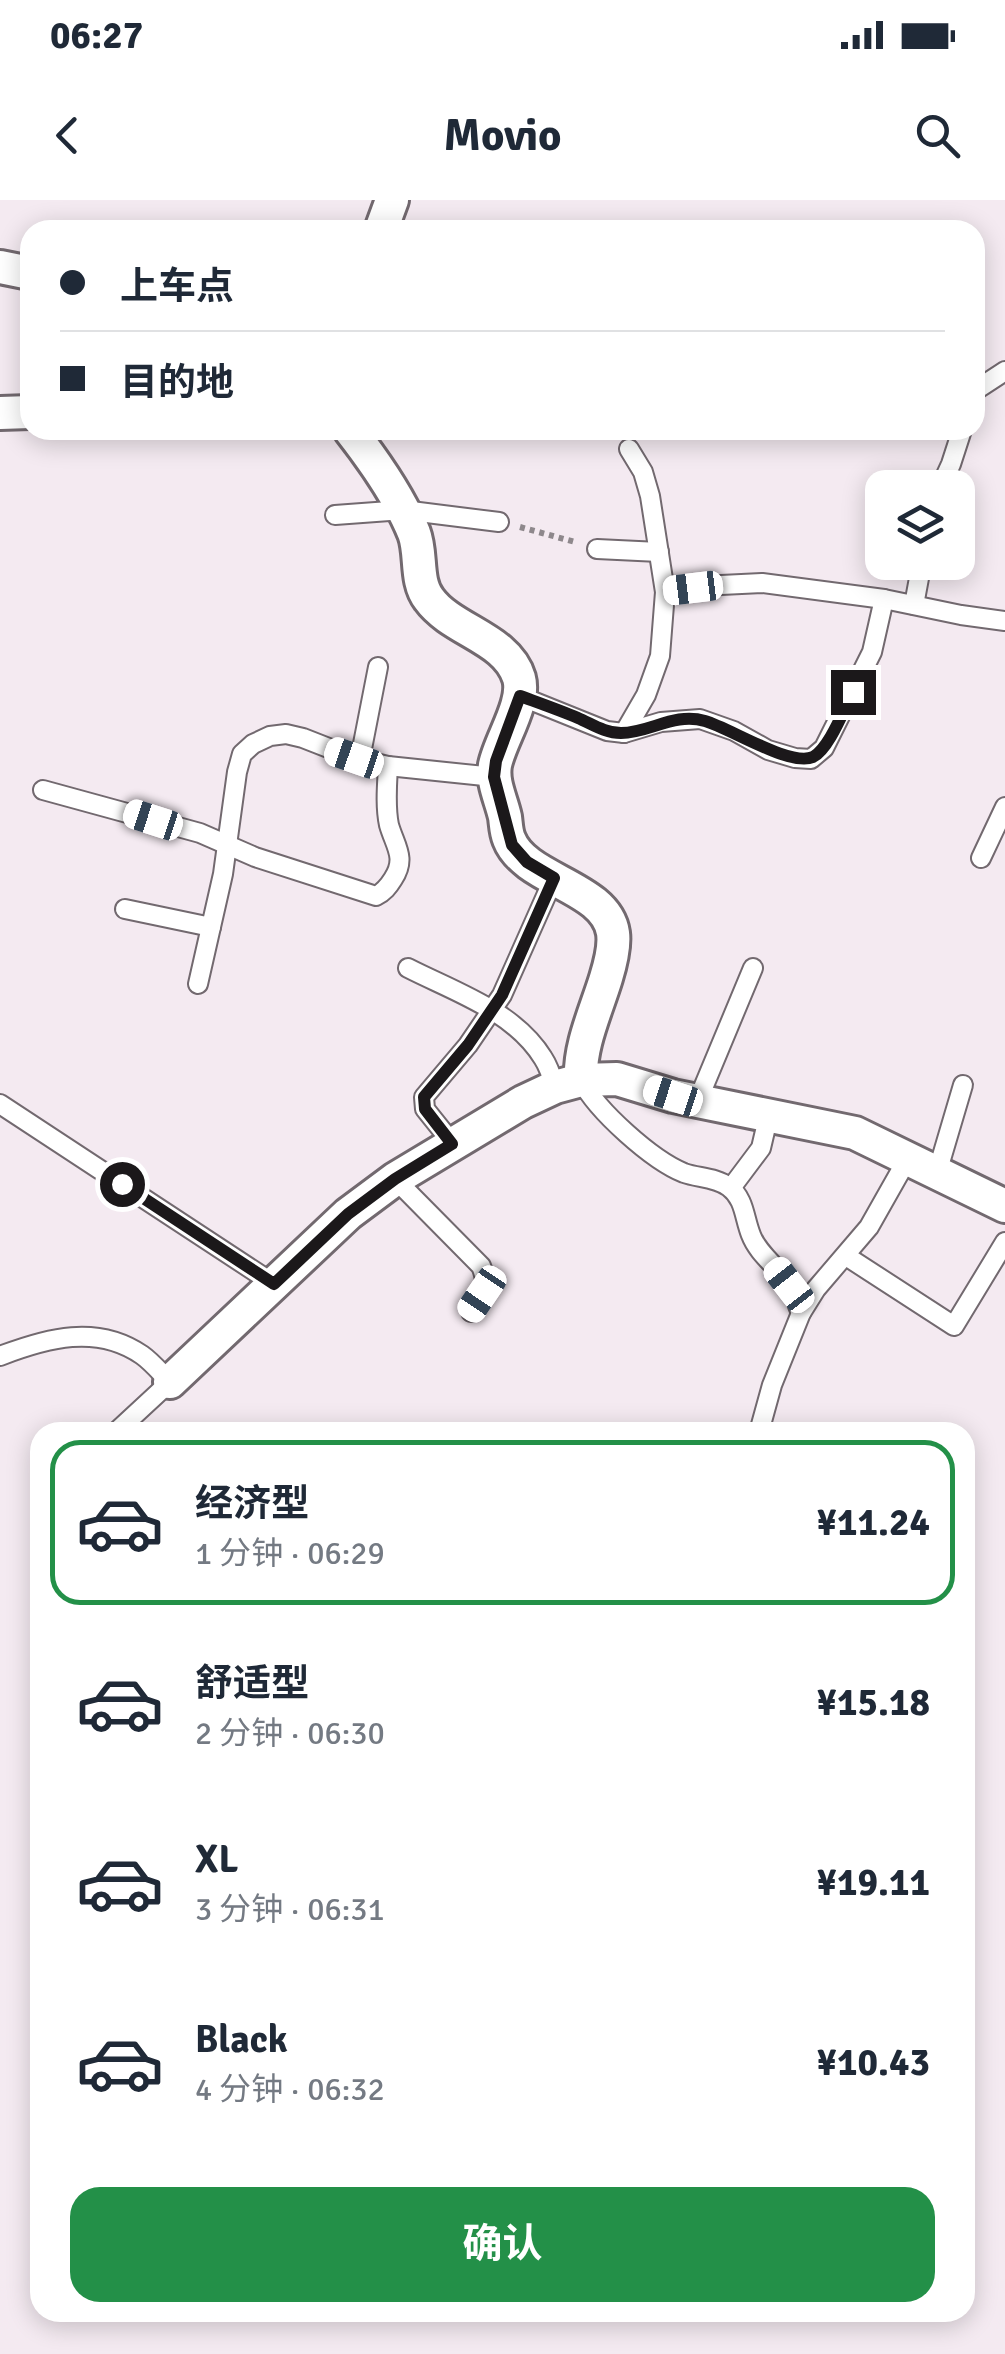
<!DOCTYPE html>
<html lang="zh">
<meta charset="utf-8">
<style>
body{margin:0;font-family:Signika,"Noto Sans SC",sans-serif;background:#f6f6f7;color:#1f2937;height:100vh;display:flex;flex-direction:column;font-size:38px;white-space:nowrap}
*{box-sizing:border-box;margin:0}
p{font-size:32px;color:#747a83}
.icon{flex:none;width:55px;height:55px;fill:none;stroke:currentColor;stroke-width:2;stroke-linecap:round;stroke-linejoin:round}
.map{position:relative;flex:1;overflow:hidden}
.drawer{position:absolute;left:30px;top:1222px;width:945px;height:900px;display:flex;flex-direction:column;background:#fff;border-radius:30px;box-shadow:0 5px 25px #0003}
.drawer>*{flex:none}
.hud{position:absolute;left:20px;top:20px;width:965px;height:220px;border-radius:30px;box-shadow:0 5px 25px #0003;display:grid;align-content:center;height:220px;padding:0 40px;background:#fff}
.controls{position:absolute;left:865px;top:270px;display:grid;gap:20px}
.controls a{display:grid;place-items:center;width:110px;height:110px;border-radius:20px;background:#fff;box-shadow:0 5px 25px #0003;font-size:50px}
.end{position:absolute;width:45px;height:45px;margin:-22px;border:12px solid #1b181a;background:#fff;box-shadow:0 0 0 5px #fff}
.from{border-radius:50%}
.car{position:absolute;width:30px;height:60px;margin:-30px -15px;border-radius:12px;box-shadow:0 0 8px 2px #0007;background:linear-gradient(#fff 24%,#345 0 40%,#fff 0 76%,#345 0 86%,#fff 0)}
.hud b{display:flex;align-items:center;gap:35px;height:95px;font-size:38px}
.hud b+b{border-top:2px solid #e0e1e3}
.hud i{width:25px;height:25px;background:#1f2937}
ul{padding:18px 0 0;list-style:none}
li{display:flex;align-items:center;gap:30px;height:165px;margin:0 20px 15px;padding:0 20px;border:5px solid transparent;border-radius:30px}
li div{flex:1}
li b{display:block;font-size:38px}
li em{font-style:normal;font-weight:700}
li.active{border-color:#239048}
li>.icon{width:90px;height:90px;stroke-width:1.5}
.cta{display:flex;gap:20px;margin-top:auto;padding:20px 40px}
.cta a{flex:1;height:115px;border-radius:30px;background:#239048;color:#fff;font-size:40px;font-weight:700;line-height:115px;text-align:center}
.status{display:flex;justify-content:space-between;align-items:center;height:70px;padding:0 50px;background:#fff;direction:ltr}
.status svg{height:28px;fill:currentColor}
header{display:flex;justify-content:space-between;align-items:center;height:130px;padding:0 40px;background:#fff;font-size:45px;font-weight:700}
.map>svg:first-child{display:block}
</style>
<div class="status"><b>06:27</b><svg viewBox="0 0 49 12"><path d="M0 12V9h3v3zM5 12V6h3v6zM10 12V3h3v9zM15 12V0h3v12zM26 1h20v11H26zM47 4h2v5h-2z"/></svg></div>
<header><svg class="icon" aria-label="back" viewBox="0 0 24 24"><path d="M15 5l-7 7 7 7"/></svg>Movio<svg class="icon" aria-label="search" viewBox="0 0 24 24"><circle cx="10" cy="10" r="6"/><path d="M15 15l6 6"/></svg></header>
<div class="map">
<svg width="1005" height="2154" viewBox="0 0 1005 2154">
<rect width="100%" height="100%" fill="#f4eaf1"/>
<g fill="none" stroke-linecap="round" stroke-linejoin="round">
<defs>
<g id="lane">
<path d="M975,192L976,190L1005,171"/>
<path d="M940,288L951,264L962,230"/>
<path d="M335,315L403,310L499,322"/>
<path d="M597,349L659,352"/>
<path d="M665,392L721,385L762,383L884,399L961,415L1005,421"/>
<path d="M914,405L922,362"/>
<path d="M520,496L607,531L624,533L661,522L700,519L734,531L768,550L795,558L811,559L824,548L872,452L884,399"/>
<path d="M624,533L646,495L660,456L665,392L650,296L643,272L629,249"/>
<path d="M360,559L378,467"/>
<path d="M43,590L200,633L255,657L376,696C384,692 388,687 393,679C407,658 395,646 389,625C385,606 387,585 388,566"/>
<path d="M981,658L1005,607"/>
<path d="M125,709L211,727"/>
<path d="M408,768C455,792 514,811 543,858C549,867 552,877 555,887"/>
<path d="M198,784L223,674L237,572L242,554L253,544L270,536L286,534L303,538L354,558L388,566L494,577"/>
<path d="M581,880C597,911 652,960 684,973C698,978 716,977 729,987C745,999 744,1018 751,1035C758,1054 778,1067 789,1084C794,1093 797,1104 801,1113"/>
<path d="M698,900L753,768"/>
<path d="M0,904L274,1084"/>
<path d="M453,944L425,909L424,897L468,845L502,795L554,678"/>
<path d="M937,973L963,885"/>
<path d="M395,979L481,1066C490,1087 482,1095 471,1112"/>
<path d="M731,988L761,948L769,914"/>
<path d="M846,1056L954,1126L1005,1042"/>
<path d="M0,1156C47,1138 97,1124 142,1155C152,1162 161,1173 170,1182L116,1232"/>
<path d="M759,1232L772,1185L801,1113L816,1089L869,1027L908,958"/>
</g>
<g id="street">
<path d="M381,30L392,0"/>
<path d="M0,67L30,73"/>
<path d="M0,213L30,212"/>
<path d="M350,230C375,262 399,296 414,333C422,354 415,381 429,399C452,431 507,438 519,478C526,503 500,540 495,565C492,583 501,599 505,617C506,624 506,632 509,639C525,681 606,686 613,733C615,747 610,765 606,778C596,811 579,846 581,880"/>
<path d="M170,1182L348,1014L395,979L523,902L555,887L581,880L617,879L673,896L855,933L1005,1006"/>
</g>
</defs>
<use href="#lane" stroke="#72696f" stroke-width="22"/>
<use href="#street" stroke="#72696f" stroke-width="38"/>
<path stroke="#8e888c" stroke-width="6" stroke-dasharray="5 5" stroke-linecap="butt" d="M520,327L575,342"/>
<use href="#lane" stroke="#fff" stroke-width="18"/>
<use href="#street" stroke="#fff" stroke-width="32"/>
</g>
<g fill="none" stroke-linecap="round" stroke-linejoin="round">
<path stroke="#1b181a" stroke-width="12" d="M122,984L274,1084L348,1014L395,979L452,944L425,909L424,897L468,845L502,795L554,678L527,662L512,645L494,577L496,561L520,496C539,503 559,510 578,518C592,524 605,533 621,533C650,533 674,512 705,521C730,528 790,567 813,557C829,549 844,509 853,492"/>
</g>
</svg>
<div class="controls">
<a><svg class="icon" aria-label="layers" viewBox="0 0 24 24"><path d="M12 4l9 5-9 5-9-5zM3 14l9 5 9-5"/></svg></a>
</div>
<i class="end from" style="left:122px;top:984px"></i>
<i class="end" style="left:853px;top:492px"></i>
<i class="car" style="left:693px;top:388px;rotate:263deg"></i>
<i class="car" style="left:354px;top:558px;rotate:289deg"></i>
<i class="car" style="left:153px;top:620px;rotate:288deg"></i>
<i class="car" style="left:673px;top:896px;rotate:288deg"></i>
<i class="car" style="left:789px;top:1085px;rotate:322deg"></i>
<i class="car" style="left:482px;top:1094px;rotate:214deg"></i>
<div class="hud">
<b><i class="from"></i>上车点</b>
<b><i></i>目的地</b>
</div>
<section class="drawer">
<ul>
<li class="active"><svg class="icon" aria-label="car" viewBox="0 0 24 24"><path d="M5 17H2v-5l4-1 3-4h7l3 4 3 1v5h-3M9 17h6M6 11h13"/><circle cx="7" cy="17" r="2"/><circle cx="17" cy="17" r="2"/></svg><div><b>经济型</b><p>1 分钟 · 06:29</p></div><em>¥11.24</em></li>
<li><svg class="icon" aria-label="car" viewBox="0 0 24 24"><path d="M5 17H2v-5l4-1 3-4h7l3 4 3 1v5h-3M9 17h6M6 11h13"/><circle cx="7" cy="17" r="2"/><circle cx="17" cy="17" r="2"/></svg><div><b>舒适型</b><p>2 分钟 · 06:30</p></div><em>¥15.18</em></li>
<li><svg class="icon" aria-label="car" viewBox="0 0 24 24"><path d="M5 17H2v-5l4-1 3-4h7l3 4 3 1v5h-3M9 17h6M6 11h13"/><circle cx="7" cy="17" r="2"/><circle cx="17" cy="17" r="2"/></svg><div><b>XL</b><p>3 分钟 · 06:31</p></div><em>¥19.11</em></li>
<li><svg class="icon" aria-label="car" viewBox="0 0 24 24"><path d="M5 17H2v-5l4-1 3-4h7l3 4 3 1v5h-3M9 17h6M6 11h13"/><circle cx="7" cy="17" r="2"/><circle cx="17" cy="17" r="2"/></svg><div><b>Black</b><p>4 分钟 · 06:32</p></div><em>¥10.43</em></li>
</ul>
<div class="cta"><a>确认</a></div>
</section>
</div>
